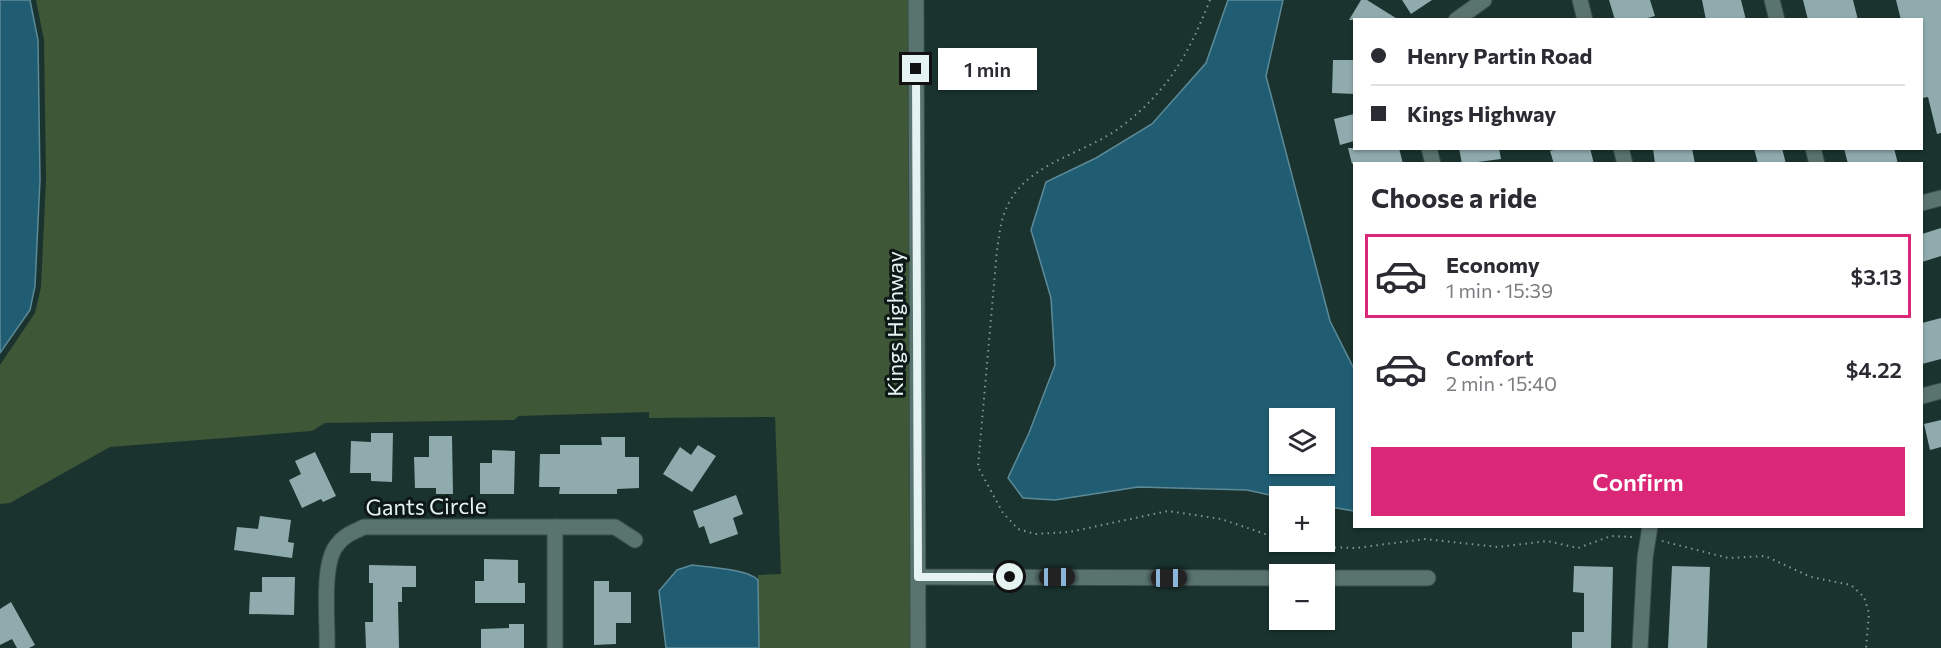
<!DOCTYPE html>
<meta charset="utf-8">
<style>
body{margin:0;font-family:Commissioner,sans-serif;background:#f7f7f7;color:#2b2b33;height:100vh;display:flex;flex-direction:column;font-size:22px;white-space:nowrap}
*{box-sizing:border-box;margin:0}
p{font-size:20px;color:#7c7c81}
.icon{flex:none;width:33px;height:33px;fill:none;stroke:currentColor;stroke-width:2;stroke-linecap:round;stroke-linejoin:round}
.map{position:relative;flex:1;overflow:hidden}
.drawer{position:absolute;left:1353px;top:162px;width:570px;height:366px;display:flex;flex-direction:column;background:#fff;border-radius:0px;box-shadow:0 2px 4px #0004}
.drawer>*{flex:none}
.hud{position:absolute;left:1353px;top:18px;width:570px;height:132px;border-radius:0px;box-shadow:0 2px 4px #0004;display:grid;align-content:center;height:132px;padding:0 18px;background:#fff}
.tools{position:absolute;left:1269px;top:408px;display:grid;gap:12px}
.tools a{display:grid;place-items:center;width:66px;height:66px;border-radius:0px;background:#fff;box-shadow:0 2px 4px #0004;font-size:30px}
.end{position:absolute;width:27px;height:27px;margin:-14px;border:8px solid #e5f4f1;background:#111;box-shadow:0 0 0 3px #111}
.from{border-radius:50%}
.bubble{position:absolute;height:42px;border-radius:0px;background:#fff;box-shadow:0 2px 4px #0004;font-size:20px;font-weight:600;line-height:42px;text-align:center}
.car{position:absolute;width:18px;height:36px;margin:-18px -9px;border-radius:8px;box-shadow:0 0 4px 2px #0007;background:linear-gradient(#222 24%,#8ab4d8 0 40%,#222 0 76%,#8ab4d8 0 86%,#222 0)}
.hud b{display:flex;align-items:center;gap:21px;height:57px;font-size:22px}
.hud b+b{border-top:2px solid #e1e1e2}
.hud i{width:15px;height:15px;background:#2b2b33}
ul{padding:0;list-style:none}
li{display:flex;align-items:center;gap:18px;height:84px;margin:0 12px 9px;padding:0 6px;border:3px solid transparent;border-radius:0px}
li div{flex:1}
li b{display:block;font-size:22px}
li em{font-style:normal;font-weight:600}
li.active{border-color:#db2777}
li>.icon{width:54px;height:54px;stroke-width:1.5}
h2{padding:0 18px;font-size:27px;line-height:72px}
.action{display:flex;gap:12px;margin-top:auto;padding:12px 18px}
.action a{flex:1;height:69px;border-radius:0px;background:#db2777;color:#fff;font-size:24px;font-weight:600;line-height:69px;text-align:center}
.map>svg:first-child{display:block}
</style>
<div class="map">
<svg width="1941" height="648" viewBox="0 0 1941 648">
<rect width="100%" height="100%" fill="#1a332e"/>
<path fill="#3e5737" d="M36,0H909L911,648H759L758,575L781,574L775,417L649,418V412L519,416L514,420L325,423L312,431L110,447L10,503L0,504V365L35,313L41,287L46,180L44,40Z"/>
<g fill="#215d72" stroke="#5c8a98" stroke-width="1.5" fill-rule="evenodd">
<path d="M0,0H30L38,40L40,180L35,286L30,310L0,353Z"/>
<path d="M1228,0H1283L1266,76L1330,321L1354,369V511L1325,506L1324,496L1279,497L1247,490L1138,487L1055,500L1023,498L1008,478L1029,433L1055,365L1051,298L1031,230L1046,182L1096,158L1152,124L1206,63ZM1324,418V464H1280V418Z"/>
<path d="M692,565C707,567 749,569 758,580L759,648H666L659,591L677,570Z"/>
</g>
<g fill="#8fabae">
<path d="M1361,0H1367L1399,20H1349Z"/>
<path d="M1402,0H1432L1411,14Z"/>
<path d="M1609,0H1650L1655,16L1640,20H1615Z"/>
<path d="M1702,0H1741L1746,20H1706Z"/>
<path d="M1803,0H1853L1858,20H1808Z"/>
<path d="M1896,0H1941V133L1937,134L1928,97L1922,98V20H1901Z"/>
<path d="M1333,60H1354V94L1332,93Z"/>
<path d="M1354,114V141L1340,145L1334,119Z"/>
<path d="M1348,148H1399L1403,164H1352Z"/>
<path d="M1459,148H1499L1501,159L1462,164Z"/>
<path d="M1560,148H1590L1594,164H1554L1550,151Z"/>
<path d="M1653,148H1692L1695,164H1655Z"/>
<path d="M1754,148H1782L1786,164H1758Z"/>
<path d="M1844,148H1894L1898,164H1848Z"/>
<path d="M1941,228V256L1922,262V234Z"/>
<path d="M1941,318V359L1922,364V323Z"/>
<path d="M1941,420V447L1930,450L1924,424Z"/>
<path d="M371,433H393L392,482L371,481V473H350L351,441L371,442Z"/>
<path d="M429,436H452L453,494H436V488H415L414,457H429Z"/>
<path d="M601,437H625V457H639V488L617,489V494H559L560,487H539L540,454H560V445H602Z"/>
<path d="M698,445L716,456L692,492L663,474L680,447L691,455Z"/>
<path d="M492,450L515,451L514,494H480V463H492Z"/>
<path d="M315,452L336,496L323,502L321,499L302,508L289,480L301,474L295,461Z"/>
<path d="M736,495L743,514L733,518L738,534L710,544L704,526L699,528L693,511Z"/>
<path d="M260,516L291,520L288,542L294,543L292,558L234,550L237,527L258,529Z"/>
<path d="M484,559L518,560V583H525V603H475V581H484Z"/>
<path d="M369,565L416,566V587H402V602H398L399,648H366L365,622H373V583H369Z"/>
<path d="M1574,566L1613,567L1611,648H1572V632H1584V593L1573,592Z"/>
<path d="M1672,566L1710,567L1707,648H1668Z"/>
<path d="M262,577H295L294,615L249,614L250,592H262Z"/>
<path d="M594,581H609V592H631V623H616V644L594,645Z"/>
<path d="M11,602L35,645L29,648H17L12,639L0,645V609Z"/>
<path d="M509,624H524V648H481V629L509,628Z"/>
</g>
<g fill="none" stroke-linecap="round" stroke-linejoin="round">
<defs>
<g id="minor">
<path d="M916,0L918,648"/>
<path d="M1580,0L1585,20"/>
<path d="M1772,0L1777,20"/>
<path d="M1456,20L1484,0"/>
<path d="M1429,148L1433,164"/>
<path d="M1621,148L1625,164"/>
<path d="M1813,148L1817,164"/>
<path d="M1922,203L1941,198"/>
<path d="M1922,396L1941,391"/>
<path d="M918,577L1280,578"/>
<path d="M1324,578H1428"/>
<path d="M327,648C328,622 321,564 337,545C344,535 354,532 364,527H615L635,540"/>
<path d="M555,648V527"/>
<path d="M1640,648L1645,558L1650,526"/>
</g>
</defs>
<use href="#minor" stroke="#394e4b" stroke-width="17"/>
<g stroke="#839793" stroke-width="2" stroke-dasharray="1.5 4.5" stroke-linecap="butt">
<path d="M1210,0C1189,53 1169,90 1122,126C1083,156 1022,162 1004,214C1000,225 999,238 997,250L978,467L1003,513L1018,529L1035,534L1069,532L1168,511L1221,519L1280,539"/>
<path d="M1662,541L1728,558L1765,556L1811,577L1851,585L1864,597L1869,613L1866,648"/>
<path d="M1287,542L1319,547L1356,548L1425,539L1498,547L1547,541L1578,548L1611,536L1633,537"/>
</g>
<use href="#minor" stroke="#59736e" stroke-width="15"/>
</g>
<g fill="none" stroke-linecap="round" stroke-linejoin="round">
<path stroke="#e5f4f1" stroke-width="8" d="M916,69L918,577H1010"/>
</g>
<g text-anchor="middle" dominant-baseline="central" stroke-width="6" stroke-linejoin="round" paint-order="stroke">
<g font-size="22" fill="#e5f4f1" stroke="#0e1816">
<text transform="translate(894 324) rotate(-90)">Kings Highway</text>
<text transform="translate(426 506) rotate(-1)">Gants Circle</text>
</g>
</g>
</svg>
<div class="tools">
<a><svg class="icon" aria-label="layers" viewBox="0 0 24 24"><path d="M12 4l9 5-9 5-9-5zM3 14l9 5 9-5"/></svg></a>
<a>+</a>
<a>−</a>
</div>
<i class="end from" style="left:1010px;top:577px"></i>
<i class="end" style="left:916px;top:69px"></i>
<div class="bubble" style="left:938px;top:48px;width:99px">1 min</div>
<i class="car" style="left:1057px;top:577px;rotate:90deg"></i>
<i class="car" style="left:1169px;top:578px;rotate:90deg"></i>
<div class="hud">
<b><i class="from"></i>Henry Partin Road</b>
<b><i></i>Kings Highway</b>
</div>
<section class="drawer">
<h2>Choose a ride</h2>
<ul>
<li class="active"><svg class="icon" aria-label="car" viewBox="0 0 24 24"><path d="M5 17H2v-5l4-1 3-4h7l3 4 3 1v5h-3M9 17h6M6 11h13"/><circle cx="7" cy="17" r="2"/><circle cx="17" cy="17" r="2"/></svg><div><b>Economy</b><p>1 min · 15:39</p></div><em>$3.13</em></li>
<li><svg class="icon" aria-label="car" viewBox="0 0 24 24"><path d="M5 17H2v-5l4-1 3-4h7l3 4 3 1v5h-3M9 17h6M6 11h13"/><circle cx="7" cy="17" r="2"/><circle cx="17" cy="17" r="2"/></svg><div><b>Comfort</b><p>2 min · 15:40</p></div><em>$4.22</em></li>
</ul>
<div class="action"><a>Confirm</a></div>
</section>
</div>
